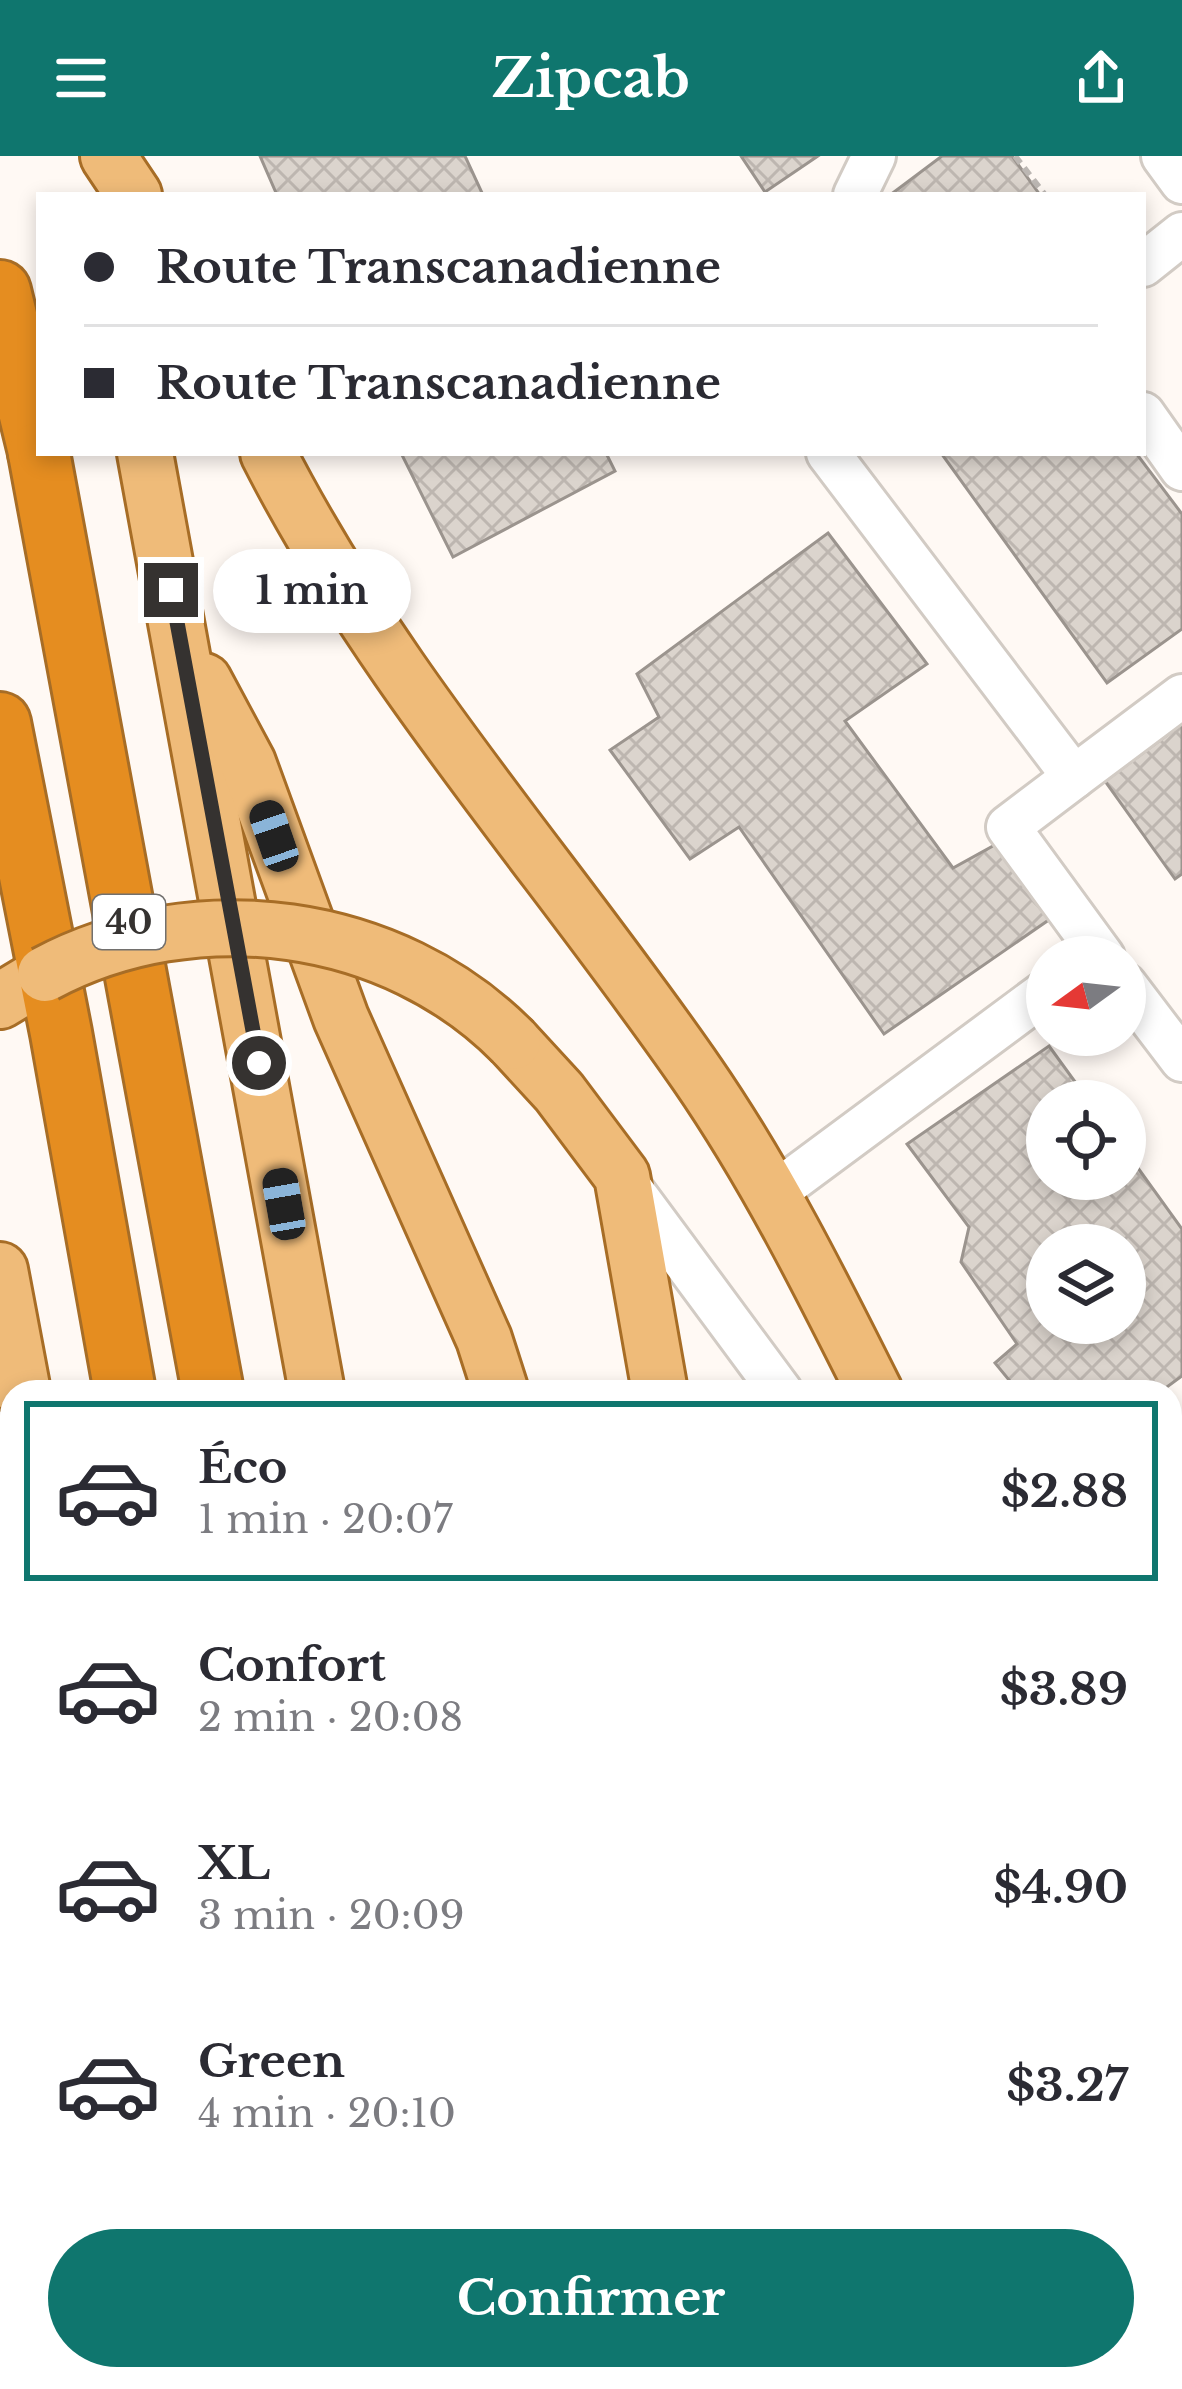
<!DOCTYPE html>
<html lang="fr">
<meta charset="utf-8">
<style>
body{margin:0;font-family:"Libre Baskerville",serif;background:#f2f2f3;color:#2b2b33;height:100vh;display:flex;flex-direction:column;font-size:45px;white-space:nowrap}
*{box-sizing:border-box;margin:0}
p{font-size:39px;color:#7c7c81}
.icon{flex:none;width:66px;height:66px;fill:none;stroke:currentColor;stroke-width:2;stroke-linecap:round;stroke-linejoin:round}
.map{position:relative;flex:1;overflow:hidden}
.details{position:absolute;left:0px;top:1224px;width:1182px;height:1011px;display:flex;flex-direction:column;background:#fff;border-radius:36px 36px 0 0;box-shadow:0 6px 18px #0003}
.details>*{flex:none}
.hud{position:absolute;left:36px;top:36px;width:1110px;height:264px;border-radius:0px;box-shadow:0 6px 18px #0003;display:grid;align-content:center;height:264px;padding:0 48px;background:#fff}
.needle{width:78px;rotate:255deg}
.controls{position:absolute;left:1026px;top:780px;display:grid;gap:24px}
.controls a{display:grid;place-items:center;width:120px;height:120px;border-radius:50%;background:#fff;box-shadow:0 6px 18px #0003;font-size:60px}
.end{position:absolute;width:54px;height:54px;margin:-27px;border:15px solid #353230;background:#fff;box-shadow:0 0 0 6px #fff}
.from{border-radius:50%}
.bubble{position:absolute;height:84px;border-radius:42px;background:#fff;box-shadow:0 6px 18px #0003;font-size:39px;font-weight:700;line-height:84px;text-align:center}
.car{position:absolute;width:36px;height:72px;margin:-36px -18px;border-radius:15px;box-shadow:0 0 9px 3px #0007;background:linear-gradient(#222 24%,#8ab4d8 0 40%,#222 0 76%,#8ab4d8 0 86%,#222 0)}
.hud b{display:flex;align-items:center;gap:42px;height:114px;font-size:45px}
.hud b+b{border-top:3px solid #e1e1e2}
.hud i{width:30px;height:30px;background:#2b2b33}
ul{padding:21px 0 0;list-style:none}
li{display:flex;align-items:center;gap:36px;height:180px;margin:0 24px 18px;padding:0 24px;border:6px solid transparent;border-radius:0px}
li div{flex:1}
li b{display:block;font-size:45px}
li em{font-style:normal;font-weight:700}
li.on{border-color:#0f766e}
li>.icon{width:108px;height:108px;stroke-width:1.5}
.action{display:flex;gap:24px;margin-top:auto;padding:24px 48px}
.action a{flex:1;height:138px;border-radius:72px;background:#0f766e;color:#fff;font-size:48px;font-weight:700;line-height:138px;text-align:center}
header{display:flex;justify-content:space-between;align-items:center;height:156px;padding:0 48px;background:#0f766e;color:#fff;font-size:54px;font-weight:700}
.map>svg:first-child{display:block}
</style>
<header><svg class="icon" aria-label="menu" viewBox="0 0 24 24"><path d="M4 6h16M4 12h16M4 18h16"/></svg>Zipcab<svg class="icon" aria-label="share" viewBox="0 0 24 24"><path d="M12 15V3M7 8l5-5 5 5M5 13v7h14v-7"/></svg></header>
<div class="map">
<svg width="1182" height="2233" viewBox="0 0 1182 2233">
<defs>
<pattern id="building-cross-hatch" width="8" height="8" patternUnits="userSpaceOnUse" patternTransform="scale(3)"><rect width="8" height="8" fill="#dbd4cd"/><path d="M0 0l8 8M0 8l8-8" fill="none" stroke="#bdb6b0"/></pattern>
</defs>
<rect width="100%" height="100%" fill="#fff9f4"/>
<g fill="url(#building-cross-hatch)" stroke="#9b948e" stroke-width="3" fill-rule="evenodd">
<path d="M260,0H465L483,39H277Z"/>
<path d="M741,0H818L765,36Z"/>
<path d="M942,0H1012L1040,39H890Z"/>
<path d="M401,297H606L615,315L453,401Z"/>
<path d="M941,297H1136L1182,358V473L1107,527Z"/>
<path d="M828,377L927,508L845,565L953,712L1002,685L1053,761L884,878L739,671L690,703L610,594L659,561L637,518Z"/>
<path d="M1182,568V718L1175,723L1105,625Z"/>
<path d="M1049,890L1089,945H1047V1023H1125V994L1182,1073V1220L1160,1236H1019L995,1207L1017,1188L961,1106L969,1071L907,988ZM1047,1089H1125V1167H1047Z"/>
<path d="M1182,2012V2219L1175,2233H1070L1075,2223H1170V2035Z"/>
<path d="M743,2223H858L853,2233H738Z"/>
</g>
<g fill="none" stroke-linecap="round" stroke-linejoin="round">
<defs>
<g id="minor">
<path d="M1163,0L1182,26"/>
<path d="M855,39L874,0"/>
<path d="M1143,109L1182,78"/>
<path d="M1143,258L1182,313"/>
<path d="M828,297L1074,621L1182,540"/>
<path d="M1074,621L1008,671L1103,801"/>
<path d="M1125,829L1182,904"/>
<path d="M625,1025L781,1236"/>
<path d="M772,1039L1047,835"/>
<path d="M1170,1381L1182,1358"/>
<path d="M1170,1662L1182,1669"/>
<path d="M1170,1753L1182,1759"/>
<path d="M1170,1893L1178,1878"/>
<path d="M1002,2233L1007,2223"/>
</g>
<g id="major">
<path d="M108,0L134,39"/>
<path d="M145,297L317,1236"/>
<path d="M268,297C383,523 554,711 697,918C766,1018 821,1128 875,1236"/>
<path d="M204,525L248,607L341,862L484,1183L501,1236"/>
<path d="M0,845L45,818"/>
<path d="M513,886L559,936L622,1020L660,1236"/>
<path d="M0,1114L23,1236"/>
<path d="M0,1624L12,1653"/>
<path d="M0,2006L12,2029"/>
<path d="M99,2223L103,2233"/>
<path d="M178,2223L179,2233"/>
<path d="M525,2223L527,2233"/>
</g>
<g id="highway">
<path d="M0,135L39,296"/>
<path d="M39,297L213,1236"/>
<path d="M0,567L61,877L125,1236"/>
<path d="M300,2223L301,2233"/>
<path d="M395,2223L396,2233"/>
</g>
</defs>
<use href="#minor" stroke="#d2cbc4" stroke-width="48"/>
<use href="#major" stroke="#a76d26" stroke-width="60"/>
<use href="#highway" stroke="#a76d26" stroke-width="66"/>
<path stroke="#bcb7b3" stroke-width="6" stroke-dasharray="9 6" stroke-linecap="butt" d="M1015,0L1045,39"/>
<use href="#minor" stroke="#fff" stroke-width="42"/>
<use href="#major" stroke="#efbb79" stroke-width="54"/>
<use href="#highway" stroke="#e58d20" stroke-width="60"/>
<defs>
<path id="major-bridge" d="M45,818C195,738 393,764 513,886"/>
</defs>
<use href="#major-bridge" stroke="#a76d26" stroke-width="60" stroke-linecap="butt"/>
<use href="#major-bridge" stroke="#efbb79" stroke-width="54"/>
</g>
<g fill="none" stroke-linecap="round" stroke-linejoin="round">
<path stroke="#353230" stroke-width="15" d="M171,434L259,907"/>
</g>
<g text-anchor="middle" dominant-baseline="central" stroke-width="9" stroke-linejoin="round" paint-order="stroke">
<rect fill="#fff" stroke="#72706e" stroke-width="3" x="93" y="739" width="72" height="54" rx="9"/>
<g font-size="33" font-weight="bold" fill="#353230">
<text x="129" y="766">40</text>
</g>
</g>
</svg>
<div class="controls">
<a><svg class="needle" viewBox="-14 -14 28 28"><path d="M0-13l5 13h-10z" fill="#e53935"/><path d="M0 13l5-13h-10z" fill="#7c7c81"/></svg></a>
<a><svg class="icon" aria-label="locate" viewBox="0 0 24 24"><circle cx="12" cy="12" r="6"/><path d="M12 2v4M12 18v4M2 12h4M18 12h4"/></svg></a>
<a><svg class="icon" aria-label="layers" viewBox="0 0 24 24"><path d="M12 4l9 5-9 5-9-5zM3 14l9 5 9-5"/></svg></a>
</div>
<i class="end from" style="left:259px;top:907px"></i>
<i class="end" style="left:171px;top:434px"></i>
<div class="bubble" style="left:213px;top:393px;width:198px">1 min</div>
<i class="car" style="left:274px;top:680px;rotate:341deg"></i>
<i class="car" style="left:284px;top:1048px;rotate:350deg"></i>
<div class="hud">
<b><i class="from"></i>Route Transcanadienne</b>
<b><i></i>Route Transcanadienne</b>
</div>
<section class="details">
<ul>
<li class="on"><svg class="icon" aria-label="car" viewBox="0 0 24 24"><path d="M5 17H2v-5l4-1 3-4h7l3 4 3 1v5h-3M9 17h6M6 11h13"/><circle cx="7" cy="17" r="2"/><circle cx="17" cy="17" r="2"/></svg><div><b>Éco</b><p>1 min · 20:07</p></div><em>$2.88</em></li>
<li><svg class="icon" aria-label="car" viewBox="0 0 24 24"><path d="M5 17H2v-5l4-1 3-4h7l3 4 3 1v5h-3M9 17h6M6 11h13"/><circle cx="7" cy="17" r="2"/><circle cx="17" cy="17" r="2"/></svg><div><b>Confort</b><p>2 min · 20:08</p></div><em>$3.89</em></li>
<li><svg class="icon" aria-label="car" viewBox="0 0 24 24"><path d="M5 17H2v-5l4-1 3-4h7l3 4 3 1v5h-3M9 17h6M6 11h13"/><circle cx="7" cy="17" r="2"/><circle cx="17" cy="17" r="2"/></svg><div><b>XL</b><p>3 min · 20:09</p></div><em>$4.90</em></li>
<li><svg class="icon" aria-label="car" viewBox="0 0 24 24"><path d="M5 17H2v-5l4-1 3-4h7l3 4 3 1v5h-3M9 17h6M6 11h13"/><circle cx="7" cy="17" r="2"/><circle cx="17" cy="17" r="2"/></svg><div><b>Green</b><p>4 min · 20:10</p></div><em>$3.27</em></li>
</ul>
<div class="action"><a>Confirmer</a></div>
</section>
</div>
